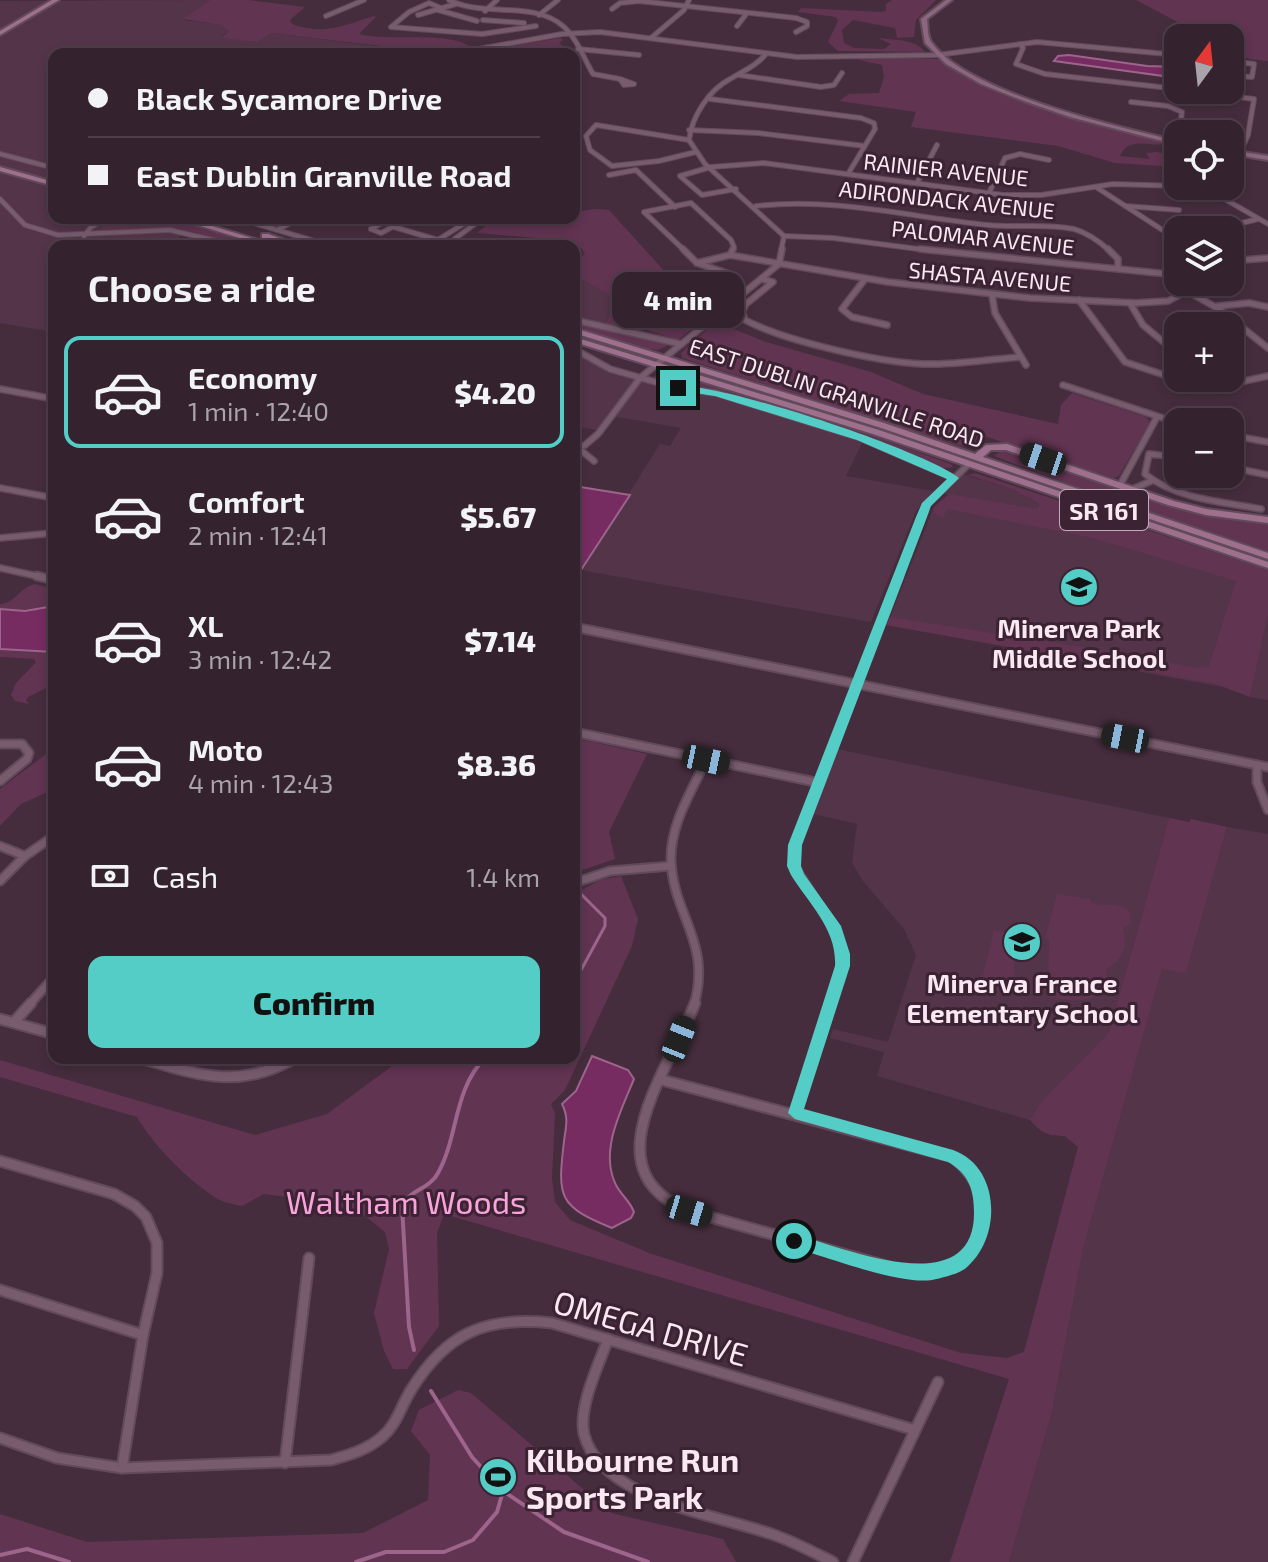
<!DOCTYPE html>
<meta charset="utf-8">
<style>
body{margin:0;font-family:"Exo 2",sans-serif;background:#3f2f3a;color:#f1f3f6;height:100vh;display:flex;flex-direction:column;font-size:30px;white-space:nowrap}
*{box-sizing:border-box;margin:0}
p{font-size:26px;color:#a9a4aa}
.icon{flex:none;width:44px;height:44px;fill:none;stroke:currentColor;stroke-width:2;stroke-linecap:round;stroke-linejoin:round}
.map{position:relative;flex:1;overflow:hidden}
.side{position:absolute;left:48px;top:240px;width:532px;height:824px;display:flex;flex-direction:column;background:#34222e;border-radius:16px;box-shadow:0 4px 12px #0003,0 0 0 2px #4e3f4a}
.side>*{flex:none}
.hud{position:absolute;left:48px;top:48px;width:532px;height:176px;border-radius:16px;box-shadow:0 4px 12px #0003,0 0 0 2px #4e3f4a;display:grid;align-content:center;height:176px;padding:0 40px;background:#34222e}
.needle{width:52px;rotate:15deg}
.tools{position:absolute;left:1164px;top:24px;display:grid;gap:16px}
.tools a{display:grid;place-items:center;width:80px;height:80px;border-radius:16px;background:#34222e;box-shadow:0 4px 12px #0003,0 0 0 2px #4e3f4a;font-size:40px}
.end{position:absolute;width:36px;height:36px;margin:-18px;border:10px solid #54cdc7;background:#111;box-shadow:0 0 0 4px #111}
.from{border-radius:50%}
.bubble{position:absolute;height:56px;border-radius:16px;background:#34222e;box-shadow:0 4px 12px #0003,0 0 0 2px #4e3f4a;font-size:26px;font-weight:800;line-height:56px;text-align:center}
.car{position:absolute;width:24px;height:48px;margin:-24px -12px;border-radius:10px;box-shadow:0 0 6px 2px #0007;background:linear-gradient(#222 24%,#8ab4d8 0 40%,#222 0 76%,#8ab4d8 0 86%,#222 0)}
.hud b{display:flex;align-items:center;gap:28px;height:76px;font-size:30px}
.hud b+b{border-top:2px solid #4e3f4a}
.hud i{width:20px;height:20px;background:#f1f3f6}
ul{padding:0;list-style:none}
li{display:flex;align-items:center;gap:24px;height:112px;margin:0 16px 12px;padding:0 24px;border:4px solid transparent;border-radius:16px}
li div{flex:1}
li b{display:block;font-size:30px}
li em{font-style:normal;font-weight:800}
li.active{border-color:#54cdc7}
li>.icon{width:72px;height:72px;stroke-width:1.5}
h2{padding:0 40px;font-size:36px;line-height:96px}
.pay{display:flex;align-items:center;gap:20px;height:88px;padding:0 40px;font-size:30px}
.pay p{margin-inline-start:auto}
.primary-button{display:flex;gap:16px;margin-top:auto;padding:16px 40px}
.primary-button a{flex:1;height:92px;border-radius:16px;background:#54cdc7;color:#111;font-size:32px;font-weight:800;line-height:92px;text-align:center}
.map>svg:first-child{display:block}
</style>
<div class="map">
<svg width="1268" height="1562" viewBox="0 0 1268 1562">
<rect width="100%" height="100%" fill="#462d3d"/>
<g fill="#543449">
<path d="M210,0L183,20L222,25L228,31L222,36L257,42L271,33L442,54H54V218H188L202,222L166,246H54V332L0,323V1Z"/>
<path d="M574,275L623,302L599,328L574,321Z"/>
<path d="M574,348L590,353L611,367L657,382L701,389L865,437L846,476L933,491L916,511L871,622L581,570L660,444L670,446L681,428L612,416L602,431L574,426Z"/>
<path d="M959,473L1014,490L1038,503V509L1134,526L1261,568L1228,688L887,625L934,507L948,495L939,492Z"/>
<path d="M1268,615V700L1250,697Z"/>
<path d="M837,749L1169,818L1109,1032L1041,1102L1030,1120L877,1076L884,1052L830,1038L833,1029L888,1042L916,955L904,929L863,881L852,863L857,824L814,814Z"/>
<path d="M1227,827L1268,834V1562H1009L1052,1412L1084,1245L1162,968L1186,972Z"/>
</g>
<g fill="#613452">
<path d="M210,0H249L305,7L290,20L292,24C325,36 344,25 374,16L376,17L359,34C386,42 452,30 472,48L440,53L271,33L257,42L222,38L228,31L221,25L183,19Z"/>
<path d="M892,0H936L916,20L914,37L897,38L895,28L853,20L842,30L844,43L854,48L884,49L891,44L878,38C894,40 916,39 925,52L838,51L828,42L838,21L836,17L798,12L801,8L880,12L886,11V4Z"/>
<path d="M1136,0H1268V61L1249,59L1230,50V38H1208Z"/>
<path d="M560,38L563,40L559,43L565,48V54H465Z"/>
<path d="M861,56L938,59L1028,103L1058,114L1169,143C1154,149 1129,134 1120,156L1150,159L1146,153L1157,152L1178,158V167L1115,163L1058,146L911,127L916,112L839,101L849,94L879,93L884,77L882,65L859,60Z"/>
<path d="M596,209L609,210L667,274L732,297L678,340L644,329L602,326L622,302L574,275V266L585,253L581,248L548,239L477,233L488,224L518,225L523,218H574V212Z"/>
<path d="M116,218H166L262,246H245L177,228L106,233L97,231Z"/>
<path d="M574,321L663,342L667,346L658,350L647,349L574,327Z"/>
<path d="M712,325L734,329L766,342L871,372L923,394L1058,424L1061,405L1072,393L1146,417L1150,422L1119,476L1114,478L987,437L971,447H964L682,358L681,353Z"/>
<path d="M661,372H672L836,423L951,464L953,467L939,469L865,437L720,392L657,382L654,377Z"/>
<path d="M1001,451L1192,511L1268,522V551L1104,497L994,456Z"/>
<path d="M975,473L1268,570V615L1250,697L1216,684L886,625L890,617L1114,652L1196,668L1209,666L1236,581L1093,538L947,509L943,518L933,512L934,507L949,494L1037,509L1039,506L1038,503L1014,490L968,475Z"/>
<path d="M35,584L54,589V606L25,611L0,609V604C16,603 20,587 35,584Z"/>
<path d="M0,649L54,652V684L28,697L26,700L29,704L15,701L11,695L16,683L36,662L34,659L0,657Z"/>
<path d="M574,738L647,754L609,832L615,859L574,873Z"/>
<path d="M54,748V789L21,804L0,826V789Z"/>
<path d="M1169,818L1189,822L1191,819L1227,827L1186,973L1162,969L1084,1245L1052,1412L1009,1562H950L1009,1379L444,1214L437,1233L439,1326L407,1369H393L384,1351L374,1313L389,1249L385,1232L360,1212L317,1201L264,1194L242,1206C234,1204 224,1203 218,1199C188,1181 155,1147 137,1117L0,1077V1060L255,1135L327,1114L403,1058H574V894L600,880L621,876L638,919L632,946L565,1090L551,1104L555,1113L552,1178L555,1202L570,1220L649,1253L961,1353L1007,1358L1024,1352L1078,1147L1065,1136C1048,1136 1041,1133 1030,1120L1041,1102L1109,1032Z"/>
<path d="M1057,894L1090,899L1091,902C1105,908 1118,901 1130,912L1131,923L1123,928C1128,949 1123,957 1106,970L1107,982C1095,1008 1071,1000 1048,997L1049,939L1045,938Z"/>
<path d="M994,930L1016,934L1013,992L980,987Z"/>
<path d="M458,1390L471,1393L611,1513L723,1539L736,1562H0V1514L87,1542L363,1533L428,1500L430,1455L411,1431L419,1410Z"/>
</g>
<g fill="#762c61" stroke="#9d648c" stroke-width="2">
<path d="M1069,55L1147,66L1178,67V78L1054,61L1058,56Z"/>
<path d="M574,486L630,495L581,570L574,569Z"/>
<path d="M54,606V652L0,649V609L25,611Z"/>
<path d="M592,1056L628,1070L634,1079C621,1111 599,1151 616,1185C621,1195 630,1201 634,1212L631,1218L612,1228C559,1206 557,1199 564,1141C566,1126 569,1118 562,1104L576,1091Z"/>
</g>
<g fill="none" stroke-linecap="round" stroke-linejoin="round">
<path stroke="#9d648c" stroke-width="3" d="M574,983L605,926V918L576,889"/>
<g stroke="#9d648c" stroke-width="4">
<path d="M414,1350L409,1327L402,1206C409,1190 430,1189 438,1173C459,1135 453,1090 485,1058"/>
<path d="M431,1391L472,1457L503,1491L564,1532L648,1562"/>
<path d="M0,1555L27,1549L69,1562"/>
<path d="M356,1562L386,1552H444L473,1540L497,1512L503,1491"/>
</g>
<defs>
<g id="street-far3">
<path d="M449,0C484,18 533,0 563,26C577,38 584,59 593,74L620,79"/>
<path d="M441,8L429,3L409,12L391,27L482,34L536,26"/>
<path d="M612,9L620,3L639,1L796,18L807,22V26L796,32"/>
<path d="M438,10L477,21"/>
<path d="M485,11L497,0"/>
<path d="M418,15L456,4"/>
<path d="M539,15L558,0"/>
<path d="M326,16L364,0"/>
<path d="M483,20L524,23"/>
<path d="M737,26L747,13"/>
<path d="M651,38L684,10L689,0"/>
<path d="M1020,44L1023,48L1016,64L1045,74L1178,89"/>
<path d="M578,49L639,55"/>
<path d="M451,54L562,34L600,32L797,57L937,55L1037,42L1178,55"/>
<path d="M766,54C756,66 743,71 730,79C709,90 692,116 689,140L705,164L784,236L781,251"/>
<path d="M1230,61L1254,64L1252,77L1236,76L1230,81"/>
<path d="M739,75L821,87L834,85L842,73"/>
<path d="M620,79L634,84L624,85Z"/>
<path d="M1183,90L1254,99L1248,135L1230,174"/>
<path d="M710,99L861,118L874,123L875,129L848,174"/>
<path d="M1131,102L1168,106L1182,112L1180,126L1169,141"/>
<path d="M689,130L758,133L865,146"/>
<path d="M689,140L596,125L586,136L590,150L612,166L659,161L696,152"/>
<path d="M0,154L54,168"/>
<path d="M711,167L764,163L1003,195H1041L1113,184L1179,186"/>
<path d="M711,167L680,176L702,195L736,189"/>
<path d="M609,175L636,170L675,207"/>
<path d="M917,183L937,145"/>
<path d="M1202,186L1268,224"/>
<path d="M1096,187L1178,240"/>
<path d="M989,193L1005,158L1020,154L1049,160"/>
<path d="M0,199L25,225L58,235L170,230L238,246"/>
<path d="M756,206C836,197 909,217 988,225C1016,228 1046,223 1074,229C1088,233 1100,242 1110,251"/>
<path d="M1125,206L1179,210"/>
<path d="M237,218L331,246"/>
<path d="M316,218L325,221L329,218"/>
<path d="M1206,225L1238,224L1258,219"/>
<path d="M394,227L438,240"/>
<path d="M371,229L381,233L402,222L400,218"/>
<path d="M371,229L391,218"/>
<path d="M277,230L300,218"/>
<path d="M84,236L91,227L108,218"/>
<path d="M784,236L833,238L934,251"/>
<path d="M446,245L461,246"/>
<path d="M428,246L465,223"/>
<path d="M445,246L483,218"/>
<path d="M685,251L644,212L691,203L731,240L734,247L732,251"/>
</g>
<g id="street-far2">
<path d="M683,249L697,263L735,276"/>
<path d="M920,249L1178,275"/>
<path d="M1108,249L1118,259V266"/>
<path d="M730,255L733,249"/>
<path d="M1230,261L1268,258"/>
<path d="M697,263L730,255L888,282L1030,298L1136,303L1168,301L1187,291L1193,282"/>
<path d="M762,279L773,282L746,304L742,312L745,320C785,341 877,362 923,364C955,365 989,359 1021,357"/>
<path d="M865,279L842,309L852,317L887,325"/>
<path d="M1187,291L1219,309L1268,348"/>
<path d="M992,295L995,313L1026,365"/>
<path d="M1079,300L1125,362L1207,389L1268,376"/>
<path d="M1130,303L1143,325L1178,354"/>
<path d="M1218,306L1249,303L1268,307"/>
<path d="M574,320L681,344"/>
<path d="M574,349L610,369L673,387L716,393L861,438L954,478"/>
<path d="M1171,369L1178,363"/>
<path d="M1063,385L1178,423"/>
<path d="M0,389L54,399"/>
<path d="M1230,435L1268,442"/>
<path d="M578,448L594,461"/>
<path d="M574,449L585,445L598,434L640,378L779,264L782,249"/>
<path d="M1178,457L1149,454L1145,474C1176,499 1223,502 1261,509"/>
<path d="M1230,467L1268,475"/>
<path d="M1120,485L1157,417"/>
<path d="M0,488L54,498"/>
<path d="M1133,489L1151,481"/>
<path d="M0,538L54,533"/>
<path d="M0,568L46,578"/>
<path d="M898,578L926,505L969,464"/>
</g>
<g id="street-far1">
<path d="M37,576L54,580"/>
<path d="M574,627L1268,767"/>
<path d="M574,732L820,783"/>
<path d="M0,744H22L29,753L27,759L0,781"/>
<path d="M1257,765V782L1268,810"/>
<path d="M0,846L25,856"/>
<path d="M0,881L25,856L54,836"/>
<path d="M574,883L610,871L671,866"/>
<path d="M29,1005L54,977"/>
<path d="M694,1005C712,942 673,916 671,860C670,824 692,791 706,760"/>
<path d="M830,1005L843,966L842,952L834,929L794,866L795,845L899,576"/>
</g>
<g id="street">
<path d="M0,1019L54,1034"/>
<path d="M14,1022L31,1003"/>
<path d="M140,1058C198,1075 239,1090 295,1058"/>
<path d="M662,1080L953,1157C1010,1202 985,1280 908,1272L689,1211C588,1171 670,1069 695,1003"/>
<path d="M795,1113L831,1003"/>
<path d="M0,1161L114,1194L135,1206L146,1217L157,1243V1273L143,1335L122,1468"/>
<path d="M0,1290L143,1335"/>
<path d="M608,1339C599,1364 578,1407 584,1434C601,1501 721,1515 777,1536C796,1543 815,1553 833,1562"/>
<path d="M0,1438L57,1458L122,1468L331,1460C349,1455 367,1450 382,1437C397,1424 401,1406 411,1390C447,1332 486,1316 552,1323L915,1430"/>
<path d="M285,1463L309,1258"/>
<path d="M853,1562L938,1382"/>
</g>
<g id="secondary">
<path d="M946,0H952L927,19C928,27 927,37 932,43C968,93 1118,127 1178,141V145L1070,117L1024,101L981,84L946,64L925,43L921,19Z"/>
<path d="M1230,150L1268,156V160L1230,154Z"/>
</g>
<g id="primary">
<path d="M52,0H59L0,35V31Z"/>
<path d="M0,167L54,182V186L0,171Z"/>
<path d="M174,218H186L278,246H266Z"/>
<path d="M262,234H268L302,246H290L262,238Z"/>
<path d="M574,328L884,423L975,454L986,445L1007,444L1174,501L1206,509L1268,517V523L1206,515L1168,505L1006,450H991L983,457L1268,553V559L878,427L574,333Z"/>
<path d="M574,337L879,430L1268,562V568L873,434L574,342Z"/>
</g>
</defs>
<use href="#street-far3" stroke="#614b5a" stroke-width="6"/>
<use href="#street-far2" stroke="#614b5a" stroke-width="8"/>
<use href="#street-far1" stroke="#614b5a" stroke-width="11"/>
<use href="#street" stroke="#614b5a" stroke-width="13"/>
<use href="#secondary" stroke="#614b5a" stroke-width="4"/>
<use href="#primary" stroke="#614b5a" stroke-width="4"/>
<use href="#street-far3" stroke="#785c6e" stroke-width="4"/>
<use href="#street-far2" stroke="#785c6e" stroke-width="5"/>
<use href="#street-far1" stroke="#785c6e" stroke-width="7"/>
<use href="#street" stroke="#785c6e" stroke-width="9"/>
<use href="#secondary" fill="#8c667e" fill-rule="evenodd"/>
<use href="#primary" fill="#9f708e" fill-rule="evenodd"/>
</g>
<path fill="#54cdc7" d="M675,386C719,382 923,450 959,478L931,506L927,517L802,845L801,866L804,874L841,926L850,954V966L804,1109L953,1150C1001,1167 1002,1238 966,1268C959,1274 941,1278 932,1280C899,1285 828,1257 794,1248L786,1241L794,1234C842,1247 974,1304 974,1213C974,1190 969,1174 948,1162L795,1119L788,1113L835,966C837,929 809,904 791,875L787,866L788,845L916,517L922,503L947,479L857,440L715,396L675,390Z"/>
<defs>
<symbol id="school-disc" viewBox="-11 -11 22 22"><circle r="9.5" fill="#54cdc7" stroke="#3b2333"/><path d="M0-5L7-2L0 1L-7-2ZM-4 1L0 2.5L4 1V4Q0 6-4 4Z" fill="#111"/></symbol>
<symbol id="stadium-disc" viewBox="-11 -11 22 22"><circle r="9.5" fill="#54cdc7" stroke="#3b2333"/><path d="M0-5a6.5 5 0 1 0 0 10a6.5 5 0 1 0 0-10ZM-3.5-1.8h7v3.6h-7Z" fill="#111"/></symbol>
</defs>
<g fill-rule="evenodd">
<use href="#school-disc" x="1057" y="565" width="44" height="44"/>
<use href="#school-disc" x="1000" y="920" width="44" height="44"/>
<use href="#stadium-disc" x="476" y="1455" width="44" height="44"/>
</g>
<g text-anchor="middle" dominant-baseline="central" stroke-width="6" stroke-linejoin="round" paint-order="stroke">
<g font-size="22" fill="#f9e8f2" stroke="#3b2333">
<text transform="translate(946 169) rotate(6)">RAINIER AVENUE</text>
<text transform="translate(947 199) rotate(6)">ADIRONDACK AVENUE</text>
<text transform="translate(983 237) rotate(6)">PALOMAR AVENUE</text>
<text transform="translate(990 276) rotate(5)">SHASTA AVENUE</text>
<text transform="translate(837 392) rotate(18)">EAST DUBLIN GRANVILLE ROAD</text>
</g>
<rect fill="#3b2333" stroke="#c0adb9" stroke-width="2" x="1060" y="490" width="88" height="40" rx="6"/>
<g font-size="24" font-weight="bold" fill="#f9e8f2">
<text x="1104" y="510">SR 161</text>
</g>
<g font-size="26" font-weight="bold" fill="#f9e8f2" stroke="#3b2333">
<text x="1079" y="627">Minerva Park<tspan x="1079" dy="30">Middle School</tspan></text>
<text x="1022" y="982">Minerva France<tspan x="1022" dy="30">Elementary School</tspan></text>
</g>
<g font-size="32" fill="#f9a3db" stroke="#3b2333">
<text x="406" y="1201">Waltham Woods</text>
</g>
<g font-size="32" fill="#f9e8f2" stroke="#3b2333">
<text transform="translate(651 1327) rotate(16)">OMEGA DRIVE</text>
</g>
<g font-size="32" font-weight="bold" fill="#f9e8f2" stroke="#3b2333" text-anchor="start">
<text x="526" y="1459">Kilbourne Run<tspan x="526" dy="37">Sports Park</tspan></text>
</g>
</g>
</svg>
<div class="tools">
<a><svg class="needle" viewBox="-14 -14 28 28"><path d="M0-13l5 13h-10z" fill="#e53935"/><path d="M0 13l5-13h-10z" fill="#a9a4aa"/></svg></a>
<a><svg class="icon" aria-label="locate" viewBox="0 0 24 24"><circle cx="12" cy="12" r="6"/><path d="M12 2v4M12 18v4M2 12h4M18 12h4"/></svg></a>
<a><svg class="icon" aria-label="layers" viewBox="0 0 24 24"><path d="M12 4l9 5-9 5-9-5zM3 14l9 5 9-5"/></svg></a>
<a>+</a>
<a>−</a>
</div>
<i class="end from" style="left:794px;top:1241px"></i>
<i class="end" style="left:678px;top:388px"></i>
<div class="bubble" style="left:612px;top:272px;width:132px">4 min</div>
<i class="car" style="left:1043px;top:459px;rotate:289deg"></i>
<i class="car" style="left:1125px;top:738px;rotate:281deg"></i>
<i class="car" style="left:706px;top:760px;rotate:102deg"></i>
<i class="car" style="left:679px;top:1039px;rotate:22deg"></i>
<i class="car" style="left:689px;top:1211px;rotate:107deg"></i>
<div class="hud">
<b><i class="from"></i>Black Sycamore Drive</b>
<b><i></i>East Dublin Granville Road</b>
</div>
<section class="side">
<h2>Choose a ride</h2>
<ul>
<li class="active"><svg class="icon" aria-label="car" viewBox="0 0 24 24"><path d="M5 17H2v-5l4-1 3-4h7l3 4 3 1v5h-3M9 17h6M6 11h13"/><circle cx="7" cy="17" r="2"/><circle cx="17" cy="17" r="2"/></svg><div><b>Economy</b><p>1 min · 12:40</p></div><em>$4.20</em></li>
<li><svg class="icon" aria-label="car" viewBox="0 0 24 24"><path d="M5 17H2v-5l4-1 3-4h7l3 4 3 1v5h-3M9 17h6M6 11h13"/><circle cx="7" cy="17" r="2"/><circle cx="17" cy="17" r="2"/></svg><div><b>Comfort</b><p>2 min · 12:41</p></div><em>$5.67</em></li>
<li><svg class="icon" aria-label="car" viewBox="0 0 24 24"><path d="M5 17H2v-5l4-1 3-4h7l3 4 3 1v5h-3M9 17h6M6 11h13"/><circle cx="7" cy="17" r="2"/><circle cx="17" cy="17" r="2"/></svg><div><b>XL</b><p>3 min · 12:42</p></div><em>$7.14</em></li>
<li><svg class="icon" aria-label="car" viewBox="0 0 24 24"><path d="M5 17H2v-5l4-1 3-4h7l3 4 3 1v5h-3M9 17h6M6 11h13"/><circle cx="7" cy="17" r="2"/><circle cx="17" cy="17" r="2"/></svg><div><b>Moto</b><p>4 min · 12:43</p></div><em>$8.36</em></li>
</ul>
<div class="pay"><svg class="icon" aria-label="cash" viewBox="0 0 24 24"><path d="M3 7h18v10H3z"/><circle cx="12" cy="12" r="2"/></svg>Cash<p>1.4 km</p></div>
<div class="primary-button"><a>Confirm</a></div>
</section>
</div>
